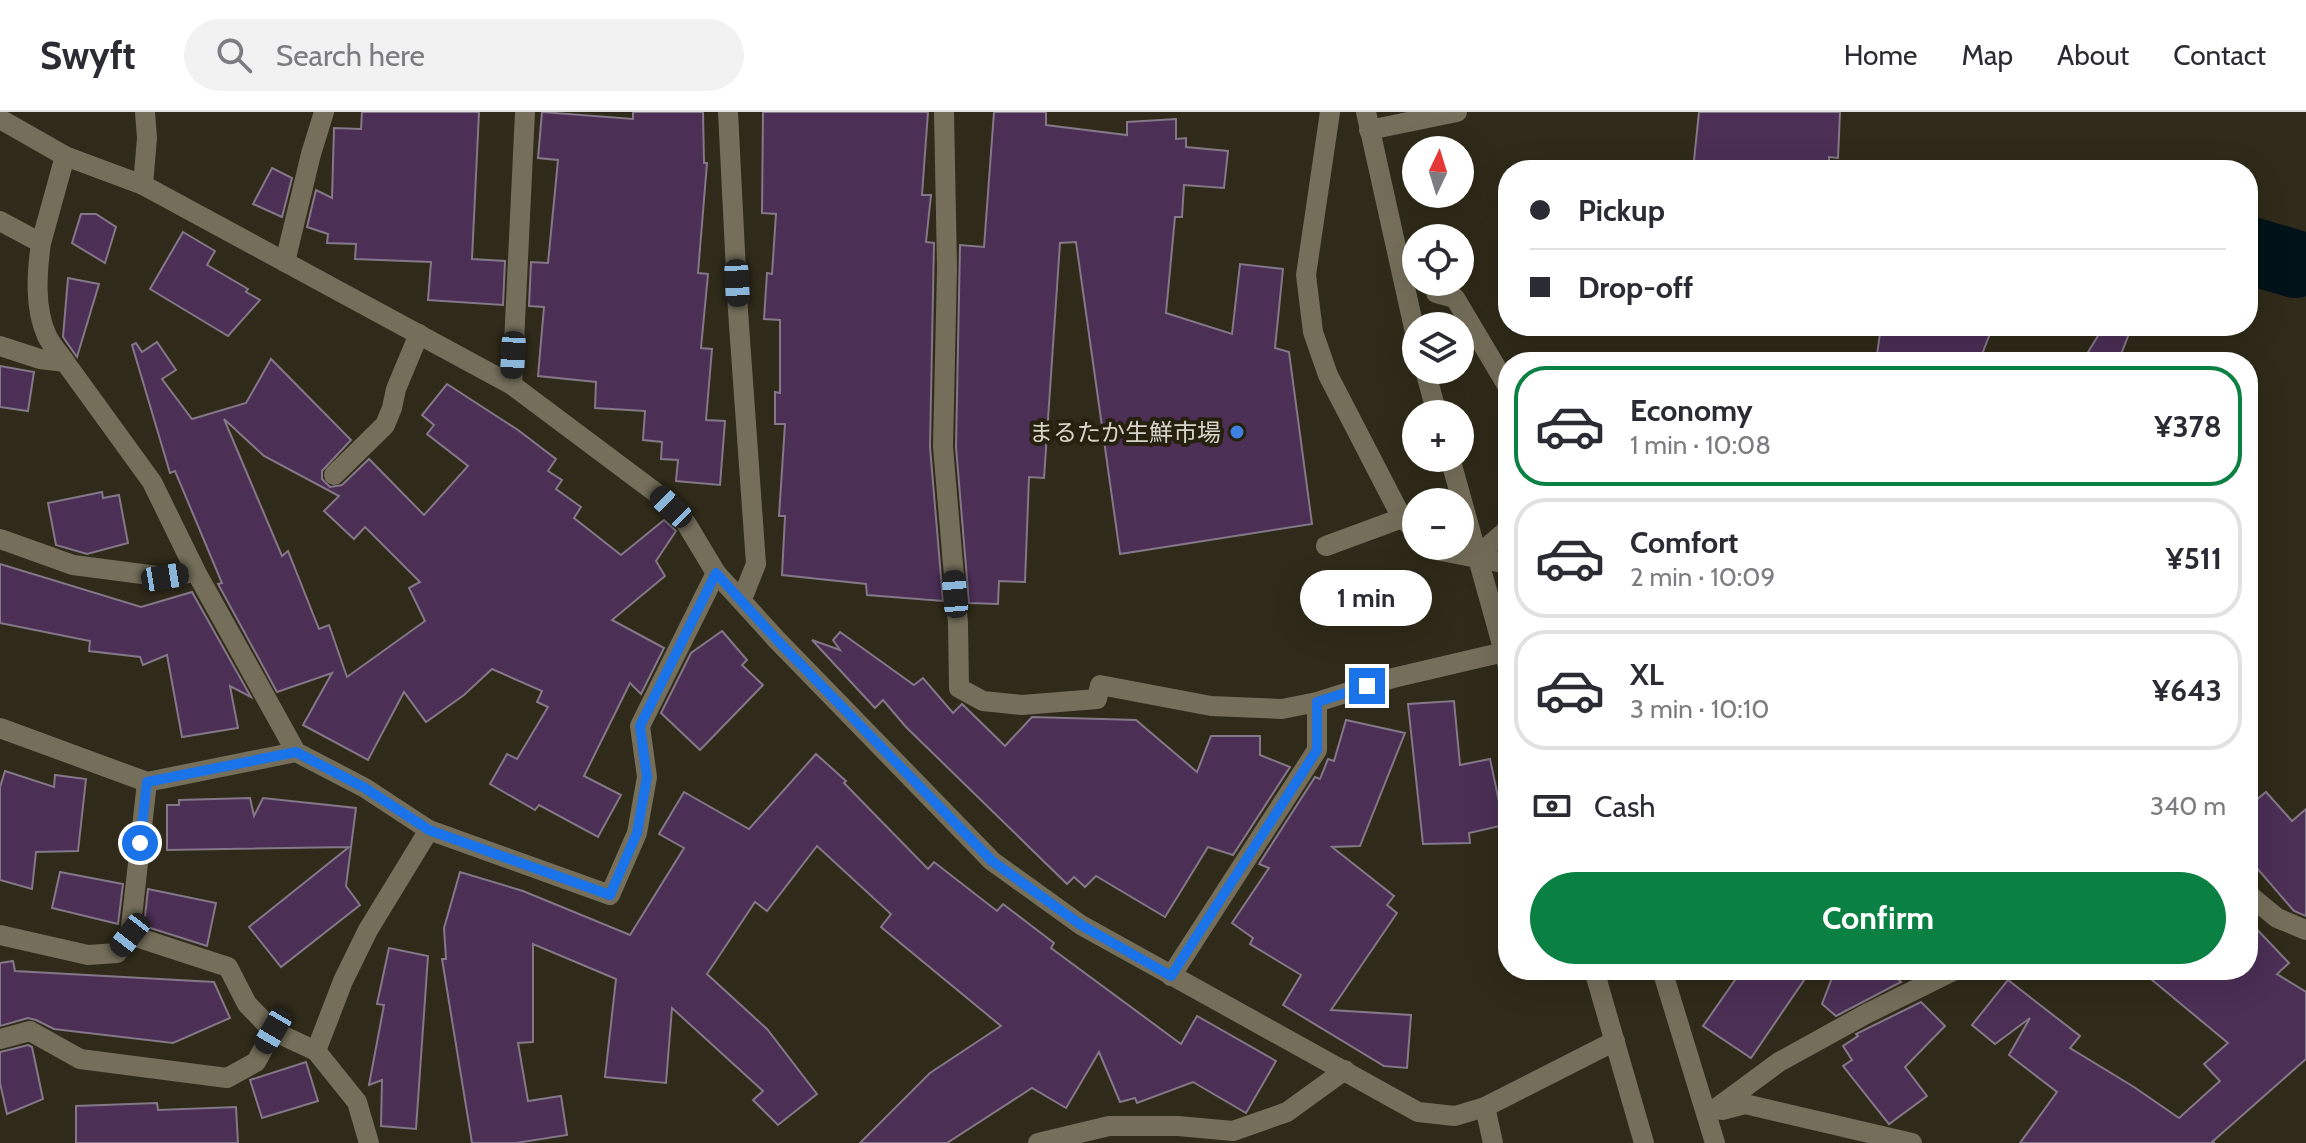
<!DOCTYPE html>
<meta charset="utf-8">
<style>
body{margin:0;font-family:Cabin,"Noto Sans JP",sans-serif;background:#f2f2f3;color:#2b2b33;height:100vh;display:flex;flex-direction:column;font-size:30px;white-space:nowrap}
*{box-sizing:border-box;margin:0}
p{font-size:26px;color:#7c7c81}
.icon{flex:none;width:44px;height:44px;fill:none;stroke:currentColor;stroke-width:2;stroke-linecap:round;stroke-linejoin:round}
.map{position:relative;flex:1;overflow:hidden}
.side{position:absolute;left:1498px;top:240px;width:760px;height:628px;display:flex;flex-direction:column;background:#fff;border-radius:32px;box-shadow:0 8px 32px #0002}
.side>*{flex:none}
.top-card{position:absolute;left:1498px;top:48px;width:760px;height:176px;border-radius:32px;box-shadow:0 8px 32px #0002;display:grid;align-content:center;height:176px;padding:0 32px;background:#fff}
.needle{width:52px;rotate:4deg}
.tools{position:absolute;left:1402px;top:24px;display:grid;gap:16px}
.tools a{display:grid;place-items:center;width:72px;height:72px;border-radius:50%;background:#fff;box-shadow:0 8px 32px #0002;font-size:40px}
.end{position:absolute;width:36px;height:36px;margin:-18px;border:10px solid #1a73e8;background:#fff;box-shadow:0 0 0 4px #fff}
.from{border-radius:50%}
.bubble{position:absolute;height:56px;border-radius:28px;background:#fff;box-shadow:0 8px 32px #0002;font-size:26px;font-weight:800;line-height:56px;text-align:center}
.car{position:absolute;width:24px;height:48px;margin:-24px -12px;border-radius:10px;box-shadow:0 0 6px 2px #0007;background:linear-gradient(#222 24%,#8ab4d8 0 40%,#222 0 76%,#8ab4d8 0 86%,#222 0)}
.top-card b{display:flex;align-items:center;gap:28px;height:76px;font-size:30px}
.top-card b+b{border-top:2px solid #e1e1e2}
.top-card i{width:20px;height:20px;background:#2b2b33}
ul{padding:14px 0 0;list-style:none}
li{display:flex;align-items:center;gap:24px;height:120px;margin:0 16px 12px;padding:0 16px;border:4px solid #e1e1e2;border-radius:32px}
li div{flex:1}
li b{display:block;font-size:30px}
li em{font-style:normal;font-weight:800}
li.on{border-color:#0b8043}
li>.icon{width:72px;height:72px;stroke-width:1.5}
.pay{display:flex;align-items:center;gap:20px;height:88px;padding:0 32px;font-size:30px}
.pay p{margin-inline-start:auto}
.cta{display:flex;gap:16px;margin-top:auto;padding:16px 32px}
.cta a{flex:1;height:92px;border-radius:48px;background:#0b8043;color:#fff;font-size:32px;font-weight:800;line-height:92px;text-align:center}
header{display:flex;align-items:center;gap:48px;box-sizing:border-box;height:112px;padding:0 40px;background:#fff;border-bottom:2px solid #e1e1e2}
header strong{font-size:38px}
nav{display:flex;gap:44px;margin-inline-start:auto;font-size:28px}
.search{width:560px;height:72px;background:#f2f2f3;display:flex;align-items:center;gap:20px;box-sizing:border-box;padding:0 28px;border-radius:44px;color:#7c7c81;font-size:30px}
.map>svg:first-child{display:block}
</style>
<header>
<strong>Swyft</strong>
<div class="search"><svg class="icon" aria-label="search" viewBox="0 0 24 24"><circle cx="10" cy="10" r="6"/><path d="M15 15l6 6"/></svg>Search here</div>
<nav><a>Home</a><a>Map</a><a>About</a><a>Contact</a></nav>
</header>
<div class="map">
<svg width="2306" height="1031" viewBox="0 0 2306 1031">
<rect width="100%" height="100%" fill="#2f2a19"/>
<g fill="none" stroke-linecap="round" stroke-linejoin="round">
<path stroke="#011318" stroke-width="68" d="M2248,138L2295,152"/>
</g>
<g fill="#4b2f55" stroke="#837788" stroke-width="2" fill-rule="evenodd">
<path d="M362,0H479L472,147L505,149L503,193L428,188L431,150L355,147L356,132L327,131L328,122L307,115L316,78L332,86L334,16L361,17Z"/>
<path d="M542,0L633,7V0H703L704,51H707L698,161L708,162L701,236L712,237L706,308L725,309L720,373L676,369L678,348L661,347L662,330L643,328L645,299L595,296L596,270L538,264L544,195L529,194L531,150L548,151L558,48L538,46Z"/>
<path d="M763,0H928L922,83H931L926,130L934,131L930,335L943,489L867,483L866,472L782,463L785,404H779L785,312H775V280L780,281V208L764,207L767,161L772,162L776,102L762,101Z"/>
<path d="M994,0H1046V13L1127,23V10L1176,7V27L1186,26V35L1228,39L1224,76L1184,73L1182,105H1175L1166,201L1232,222L1240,152L1283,157L1275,236L1289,240L1312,412L1120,442L1076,130L1060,131L1044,366L1029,365L1025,470L999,469L998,492L969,491L956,335L960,133L984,135Z"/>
<path d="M1699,0H1840L1838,46L1829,45V58H1693Z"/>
<path d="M272,56L292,66L282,105L253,92Z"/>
<path d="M81,102H96L116,115L105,151L72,131Z"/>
<path d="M183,120L215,139L207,153L248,177L246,180L260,188L228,224L150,177Z"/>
<path d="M68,166L99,172L77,245L63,225Z"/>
<path d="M1881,214H1993L1979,250H1876Z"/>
<path d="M2104,214H2132L2118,250H2082Z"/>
<path d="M157,230L176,258L162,267L192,307L246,291L271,247L351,328L322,359V367L330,375L342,373L369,347L424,403L468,354L427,322L434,313L422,303L447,272L518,318L556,347L548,359L562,368L556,377L581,395L574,406L621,443L664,408L676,419L656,449L665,464L612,508L664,536L641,582L630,571L584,664L621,683L598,725L539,693L535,698L490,672L507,642L517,647L548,595L537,590L542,579L492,557L464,583L426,610L404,580L368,648L303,613L332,561L277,580L218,472L222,471L175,359L170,361L132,233L136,231L142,240ZM224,307L264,344L339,384L324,399L354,427L365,415L420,470L409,476L425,509L347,565L329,513L319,517L288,439L282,444Z"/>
<path d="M0,254L34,260L28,299L0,295Z"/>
<path d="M102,380L103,386L119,383L128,431L87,442L56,433L48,391Z"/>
<path d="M0,452L141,495L192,480L251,585L230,574L238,616L182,625L167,543L143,553L140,545L89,539L90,529L0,511Z"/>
<path d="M722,519L747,548L742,553L763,573L700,638L661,601L691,541Z"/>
<path d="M840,520L914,573L923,566L953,601L962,592L1005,634L1032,605L1136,608L1197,660L1211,624H1260V643L1290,655L1233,743L1208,735L1165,805L1096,764L1085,775L1074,765L1067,772L906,615L883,588L875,596L812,528L840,538L833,528Z"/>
<path d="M1454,589L1460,653L1490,647L1504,713L1469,721L1470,731L1423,732L1408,592Z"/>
<path d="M1346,608L1405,621L1360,734L1332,735L1394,784L1387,793L1397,801L1331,898L1411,903L1407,956L1384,954L1283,893L1301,863L1250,832L1253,826L1232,811L1269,756L1259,752L1315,665L1320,667L1328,647L1334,649Z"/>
<path d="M816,642L846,669L844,671L928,757L934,750L997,799L1003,792L1054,831L1051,836L1181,932L1197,904L1276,949L1246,1001L1193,970L1137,991L1135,986L1120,990L1099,940L1066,996L1032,976L947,1031H860L930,961L1001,914L881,815L891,802L817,734L767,799L755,790L707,862L767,917L817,982L778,1013L753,988L763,979L672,896L666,971L605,965L616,867L533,832V930L518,931L528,989L561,984L567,1023L516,1031H472L442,847H446L444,816L460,760L523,779L630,823L684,736L659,722L684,680L749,717Z"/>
<path d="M5,659L54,675L55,663L86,667L78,739L36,740L32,777L0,768V675Z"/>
<path d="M2266,680L2292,709L2306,697V804L2294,799L2248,746V695Z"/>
<path d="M250,686L254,704L263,686L356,696L346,774L360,793L281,855L249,815L349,735L167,738V693H179V688Z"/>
<path d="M60,760L123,772L118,812L52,796Z"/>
<path d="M148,777L216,791L207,834L144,814Z"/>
<path d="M2248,808L2289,851L2277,862L2306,880V947L2212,1030L2215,1031H2020L2057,980L2009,943L2030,906L1995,932L1972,913L2008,868L2080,924L2070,936L2134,975L2179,1006L2220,969L2204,952L2228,931L2140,858H2248Z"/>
<path d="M389,836L428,844L416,1017L381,1014L382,968L369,973L384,893L377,892Z"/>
<path d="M13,849L15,859L214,870L230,906L173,931L54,917L36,908L28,906L0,914V851Z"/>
<path d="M1742,858H1811L1751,946L1703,914Z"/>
<path d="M1835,858H1888L1901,870L1836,904L1822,892Z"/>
<path d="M1921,890L1945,914L1905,955L1927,984L1889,1012L1843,954L1852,948L1843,934L1858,924L1856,922Z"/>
<path d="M28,933L32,935L43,987L7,1002L0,971V940Z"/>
<path d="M306,950L318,989L262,1006L250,968Z"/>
<path d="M157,991L158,998L236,995L238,1031H76V994Z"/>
</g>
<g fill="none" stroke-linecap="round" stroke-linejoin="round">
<g stroke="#746e5a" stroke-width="20">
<path d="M728,0L738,199L756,452L742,487"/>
<path d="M944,0L947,156L943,335L958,511L959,576L983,589L1022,593L1097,587L1100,573L1211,594L1282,597L1317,590L1393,566L1504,540"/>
<path d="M1330,0L1306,163L1313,220L1328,263L1402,406L1416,419"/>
<path d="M1366,0L1416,225"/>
<path d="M0,7L65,44L143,73L512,273L655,380L686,411L716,461L777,528L992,749L1081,813L1418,1000L1455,1004L1485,995L1615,929"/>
<path d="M1369,18L1457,0"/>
<path d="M143,73L147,26L145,0"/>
<path d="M0,109L41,131C37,160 34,196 47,224C51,233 60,242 65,250"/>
<path d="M41,131L65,44"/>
<path d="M285,150L311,42L324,0"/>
<path d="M1436,181L1455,186L1508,275"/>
<path d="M0,234L40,247L65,250L152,370L196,460L296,640L365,676L429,718L610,783L637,721L647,665L640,614L716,461"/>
<path d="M1425,258L1437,302"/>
<path d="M512,273L525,0"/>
<path d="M1450,346L1508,554"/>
<path d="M334,363L385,313L392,296L396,277L419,222"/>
<path d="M0,427L73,453L165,465L196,460"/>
<path d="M1326,434L1402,406"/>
<path d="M1432,434L1436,438L1508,452"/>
<path d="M1477,444L1508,417"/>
<path d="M0,616L147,670L296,640"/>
<path d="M2248,782L2277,806L2306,818"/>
<path d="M0,823L88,843L117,841L130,823L147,670"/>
<path d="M130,823L228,855L247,892L273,919"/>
<path d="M1594,858L1644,1031"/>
<path d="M1662,858L1715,1031"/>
<path d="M1171,864L1317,638V590"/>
<path d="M0,927L30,919L80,947L227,966L256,950L273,919L316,939L343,869L368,818L429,718"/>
<path d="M316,939L357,990L369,1031"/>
<path d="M1485,995L1493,1031"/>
<path d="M1722,998L1745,992L1912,1031"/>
<path d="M1707,1003L1779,950L1866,902L1955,858"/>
<path d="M1038,1031L1109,1014H1178L1233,1019L1287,1000L1345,958"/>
</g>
</g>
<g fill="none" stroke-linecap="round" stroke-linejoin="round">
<path stroke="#1a73e8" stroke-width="10" d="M140,731L147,670L296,640L365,676L429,718L610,783L637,721L647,665L640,614L716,461L777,528L992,749L1081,813L1171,864L1317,638V590L1367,574"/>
</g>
<circle fill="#3f7fe0" stroke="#26210f" stroke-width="3" cx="1237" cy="320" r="8"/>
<g text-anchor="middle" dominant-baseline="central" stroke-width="8" stroke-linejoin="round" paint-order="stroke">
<g font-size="24" fill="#d7d4c9" stroke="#26210f" text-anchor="end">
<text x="1221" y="320">まるたか生鮮市場</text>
</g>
</g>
</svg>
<div class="tools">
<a><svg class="needle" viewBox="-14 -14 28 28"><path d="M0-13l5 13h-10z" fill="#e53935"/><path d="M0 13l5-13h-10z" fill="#7c7c81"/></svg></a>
<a><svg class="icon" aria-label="locate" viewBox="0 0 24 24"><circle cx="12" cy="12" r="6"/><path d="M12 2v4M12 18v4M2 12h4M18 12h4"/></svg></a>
<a><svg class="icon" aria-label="layers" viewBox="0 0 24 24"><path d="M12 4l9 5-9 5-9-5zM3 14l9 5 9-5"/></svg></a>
<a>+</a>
<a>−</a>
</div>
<i class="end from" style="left:140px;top:731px"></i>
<i class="end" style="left:1367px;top:574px"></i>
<div class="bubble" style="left:1300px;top:458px;width:132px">1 min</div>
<i class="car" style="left:737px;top:171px;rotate:177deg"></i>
<i class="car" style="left:513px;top:243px;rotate:183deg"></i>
<i class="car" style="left:671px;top:395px;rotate:314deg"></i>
<i class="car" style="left:165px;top:465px;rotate:81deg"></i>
<i class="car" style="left:955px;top:482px;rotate:355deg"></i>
<i class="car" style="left:130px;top:823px;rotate:218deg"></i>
<i class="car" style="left:273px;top:919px;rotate:210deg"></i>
<div class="top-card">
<b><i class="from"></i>Pickup</b>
<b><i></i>Drop-off</b>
</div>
<section class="side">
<ul>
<li class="on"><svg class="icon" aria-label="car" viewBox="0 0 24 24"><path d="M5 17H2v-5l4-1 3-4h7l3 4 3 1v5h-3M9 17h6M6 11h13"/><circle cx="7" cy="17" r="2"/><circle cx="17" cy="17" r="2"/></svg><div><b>Economy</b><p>1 min · 10:08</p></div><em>¥378</em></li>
<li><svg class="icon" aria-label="car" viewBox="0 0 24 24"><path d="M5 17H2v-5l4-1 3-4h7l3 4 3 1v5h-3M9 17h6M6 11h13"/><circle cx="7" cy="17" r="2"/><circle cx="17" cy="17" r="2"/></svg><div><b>Comfort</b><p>2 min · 10:09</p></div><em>¥511</em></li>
<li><svg class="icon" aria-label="car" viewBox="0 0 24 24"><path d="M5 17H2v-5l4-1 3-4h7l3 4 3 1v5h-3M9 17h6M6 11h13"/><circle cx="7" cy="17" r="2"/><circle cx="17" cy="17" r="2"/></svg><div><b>XL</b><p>3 min · 10:10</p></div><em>¥643</em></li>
</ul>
<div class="pay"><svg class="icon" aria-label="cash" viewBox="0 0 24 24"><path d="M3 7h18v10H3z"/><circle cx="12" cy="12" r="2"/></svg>Cash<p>340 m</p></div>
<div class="cta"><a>Confirm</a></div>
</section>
</div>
